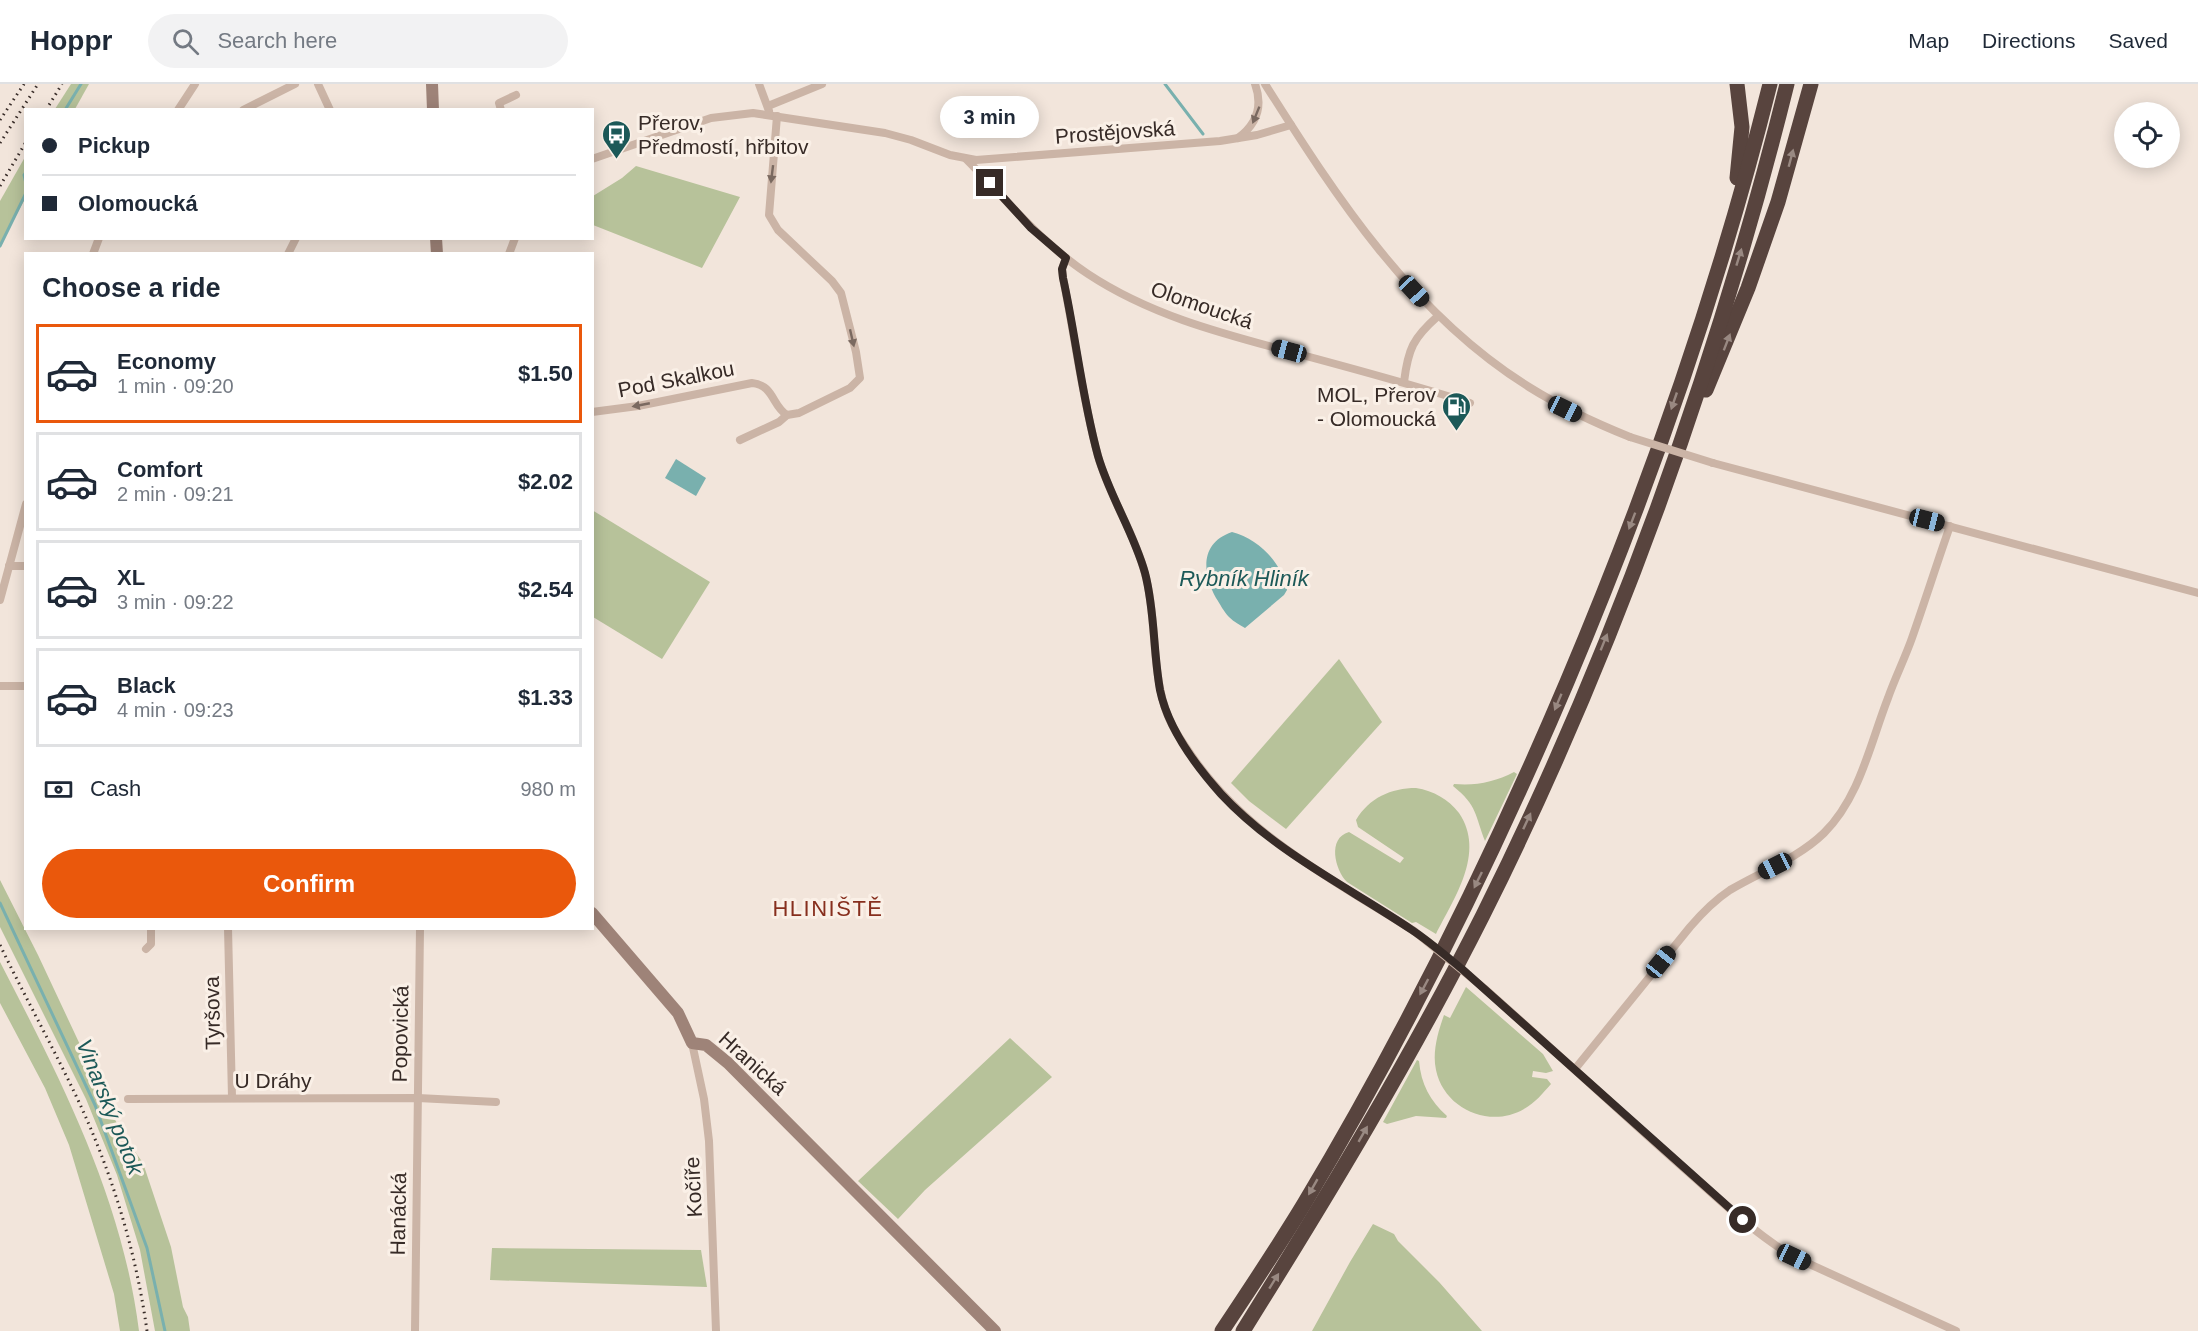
<!DOCTYPE html>
<meta charset="utf-8">
<style>
body{margin:0;font-family:Arial,sans-serif;background:#f2f2f3;color:#1f2937;height:100vh;display:flex;flex-direction:column;font-size:22px;white-space:nowrap}
*{box-sizing:border-box;margin:0}
p{font-size:20px;color:#747a83}
.icon{flex:none;width:33px;height:33px;fill:none;stroke:currentColor;stroke-width:2;stroke-linecap:round;stroke-linejoin:round}
.map{position:relative;flex:1;overflow:hidden}
.panel{position:absolute;left:24px;top:168px;width:570px;height:678px;display:flex;flex-direction:column;background:#fff;border-radius:0px;box-shadow:0 3px 15px #0003}
.panel>*{flex:none}
.hud{position:absolute;left:24px;top:24px;width:570px;height:132px;border-radius:0px;box-shadow:0 3px 15px #0003;display:grid;align-content:center;height:132px;padding:0 18px;background:#fff}
.buttons{position:absolute;left:2114px;top:18px;display:grid;gap:12px}
.buttons a{display:grid;place-items:center;width:66px;height:66px;border-radius:50%;background:#fff;box-shadow:0 3px 15px #0003;font-size:30px}
.end{position:absolute;width:27px;height:27px;margin:-14px;border:8px solid #372b27;background:#fff;box-shadow:0 0 0 3px #fff}
.from{border-radius:50%}
.bubble{position:absolute;height:42px;border-radius:21px;background:#fff;box-shadow:0 3px 15px #0003;font-size:20px;font-weight:800;line-height:42px;text-align:center}
.car{position:absolute;width:18px;height:36px;margin:-18px -9px;border-radius:8px;box-shadow:0 0 4px 2px #0007;background:linear-gradient(#222 24%,#8ab4d8 0 40%,#222 0 76%,#8ab4d8 0 86%,#222 0)}
.hud b{display:flex;align-items:center;gap:21px;height:57px;font-size:22px}
.hud b+b{border-top:2px solid #e0e1e3}
.hud i{width:15px;height:15px;background:#1f2937}
ul{padding:0;list-style:none}
li{display:flex;align-items:center;gap:18px;height:99px;margin:0 12px 9px;padding:0 6px;border:3px solid #e0e1e3;border-radius:0px}
li div{flex:1}
li b{display:block;font-size:22px}
li em{font-style:normal;font-weight:800}
li.on{border-color:#ea580c}
li>.icon{width:54px;height:54px;stroke-width:1.5}
h2{padding:0 18px;font-size:27px;line-height:72px}
.pay{display:flex;align-items:center;gap:15px;height:66px;padding:0 18px;font-size:22px}
.pay p{margin-inline-start:auto}
.action{display:flex;gap:12px;margin-top:auto;padding:12px 18px}
.action a{flex:1;height:69px;border-radius:36px;background:#ea580c;color:#fff;font-size:24px;font-weight:800;line-height:69px;text-align:center}
header{display:flex;align-items:center;gap:36px;box-sizing:border-box;height:84px;padding:0 30px;background:#fff;border-bottom:2px solid #e0e1e3}
header strong{font-size:28px}
nav{display:flex;gap:33px;margin-inline-start:auto;font-size:21px}
.search{width:420px;height:54px;background:#f2f2f3;display:flex;align-items:center;gap:15px;box-sizing:border-box;padding:0 21px;border-radius:33px;color:#747a83;font-size:22px}
.map>svg:first-child{display:block}
</style>
<header>
<strong>Hoppr</strong>
<div class="search"><svg class="icon" aria-label="search" viewBox="0 0 24 24"><circle cx="10" cy="10" r="6"/><path d="M15 15l6 6"/></svg>Search here</div>
<nav><a>Map</a><a>Directions</a><a>Saved</a></nav>
</header>
<div class="map">
<svg width="2198" height="1247" viewBox="0 0 2198 1247">
<rect width="100%" height="100%" fill="#f2e5db"/>
<g fill="#b7c29a">
<path d="M71,0H89L75,25H55Z"/>
<path d="M25,73V115L0,160V117Z"/>
<path d="M636,82L740,113L702,184L593,141V112L622,94Z"/>
<path d="M592,426L710,498L662,575L593,533Z"/>
<path d="M1339,575L1382,638L1286,745L1249,717L1231,699Z"/>
<path d="M1514,688L1517,690L1485,757C1475,732 1478,722 1453,702L1454,700C1476,702 1495,698 1514,688Z"/>
<path d="M1416,704C1434,707 1448,715 1459,729C1486,769 1454,814 1436,850L1416,838L1412,839L1347,798C1335,786 1327,754 1349,748L1400,779L1404,774L1358,743L1356,736C1369,714 1391,704 1416,704Z"/>
<path d="M0,796L38,871L120,1046L143,1079L171,1163L183,1223L188,1233L190,1247H155L140,1166L117,1091L86,1015L0,843Z"/>
<path d="M0,878C61,996 122,1113 139,1247H120L114,1210L69,1061L45,1004L0,919Z"/>
<path d="M1466,903L1543,970L1553,987L1546,989L1533,987L1532,993L1547,995L1551,1000C1543,1009 1535,1019 1524,1025C1490,1045 1444,1025 1436,986C1432,968 1438,948 1444,931L1450,934Z"/>
<path d="M1010,954L1052,993L925,1106L898,1135L858,1097Z"/>
<path d="M1417,976L1419,977C1421,1000 1430,1017 1447,1032L1446,1034L1416,1032L1387,1040L1383,1038Z"/>
<path d="M1373,1140L1394,1150L1398,1157L1439,1198L1482,1247H1312L1350,1178Z"/>
<path d="M492,1164L701,1166L707,1203L490,1196Z"/>
</g>
<g fill="#79b0ae">
<path d="M676,375L706,394L696,412L665,394Z"/>
<path d="M1232,448C1259,455 1282,479 1287,506L1284,511L1245,544C1240,541 1234,538 1229,533C1224,528 1220,520 1216,514C1202,488 1200,459 1232,448Z"/>
</g>
<g fill="none" stroke-linecap="round" stroke-linejoin="round">
<g stroke="#79b0ae" stroke-width="3">
<path d="M1165,0L1203,50"/>
<path d="M65,26L81,0"/>
<path d="M26,88L24,91L26,100"/>
<path d="M0,162L26,109"/>
<path d="M0,819L95,1021L147,1164L165,1247"/>
</g>
<g stroke="#cbb4a6" stroke-width="8">
<path d="M318,0L330,26"/>
<path d="M759,0L769,27"/>
<path d="M1265,0C1337,114 1412,230 1529,303C1561,323 1595,339 1630,353"/>
<path d="M768,22L822,0"/>
<path d="M178,26L195,0"/>
<path d="M243,26L295,0"/>
<path d="M501,26L499,19L516,11"/>
<path d="M1238,54C1257,40 1263,22 1255,0"/>
<path d="M592,75L711,34L753,29L885,49L911,56L950,71L976,76L1220,57L1257,51L1291,41"/>
<path d="M966,75C1006,115 1041,159 1088,190C1150,231 1220,249 1291,268C1351,284 1411,300 1470,319"/>
<path d="M93,170L99,154"/>
<path d="M288,170L296,154"/>
<path d="M509,170L515,154"/>
<path d="M1066,174L1062,185L1063,194C1075,253 1082,314 1098,372C1109,412 1133,446 1144,486C1157,531 1151,580 1165,624C1171,643 1183,659 1194,675C1249,753 1335,797 1414,847"/>
<path d="M1404,298C1408,265 1413,254 1438,232"/>
<path d="M592,328L638,322L752,299C774,301 772,322 787,331"/>
<path d="M740,356L779,338L787,331L799,329L850,304L860,294L856,268L841,209L832,197L778,146L769,131L777,32"/>
<path d="M1713,379L2198,509"/>
<path d="M9,482H26"/>
<path d="M0,516L26,420"/>
<path d="M0,602H26"/>
<path d="M228,844L232,1013"/>
<path d="M146,865L151,860V844"/>
<path d="M1485,905C1553,965 1620,1028 1688,1088C1722,1118 1755,1150 1794,1173L1956,1247"/>
<path d="M692,959L704,1015L709,1057L716,1247"/>
<path d="M1575,985L1690,843C1702,829 1715,816 1730,806C1762,787 1797,775 1824,749C1860,713 1870,660 1888,614C1895,594 1905,574 1912,554C1925,517 1937,479 1950,442"/>
<path d="M128,1015L418,1014L496,1018"/>
<path d="M415,1247L420,844"/>
</g>
<g stroke="#9e8378" stroke-width="12">
<path d="M432,0L433,26"/>
<path d="M436,154L437,170"/>
<path d="M592,829L678,929L692,959L706,961L728,979L995,1247"/>
</g>
<g stroke="#58443e" stroke-width="15">
<path d="M1737,0L1742,43L1737,94"/>
<path d="M1706,306L1748,204L1778,118L1811,0"/>
<path d="M1222,1247C1250,1205 1278,1163 1304,1120C1404,953 1491,777 1567,598C1649,404 1719,204 1770,0"/>
<path d="M1243,1247C1328,1111 1411,974 1483,831C1613,571 1717,282 1787,0"/>
</g>
<g stroke="#372b27" stroke-width="3" stroke-dasharray="1.5 4.5" stroke-linecap="butt">
<path d="M46,26L62,0"/>
<path d="M0,36L24,0"/>
<path d="M0,59L38,0"/>
<path d="M0,102L26,58"/>
<path d="M0,861C25,913 53,963 78,1016C112,1089 136,1167 147,1247"/>
</g>
<g stroke="#cbb4a6" stroke-width="8">
<path d="M1630,353L1713,379"/>
<path d="M1414,847L1485,905"/>
</g>
</g>
<defs><path id="oneway-solid" d="M-6-.8H1V-3.2L6.5 0L1 3.2V.8H-6Z" transform="scale(1.5)"/></defs>
<g fill="#7a6960">
<use href="#oneway-solid" transform="translate(1256 31) rotate(112)"/>
<use href="#oneway-solid" transform="translate(772 90) rotate(97)"/>
<use href="#oneway-solid" transform="translate(852 254) rotate(77)"/>
<use href="#oneway-solid" transform="translate(641 321) rotate(169)"/>
</g>
<g fill="#998982">
<use href="#oneway-solid" transform="translate(1791 74) rotate(-75)"/>
<use href="#oneway-solid" transform="translate(1739 173) rotate(-73)"/>
<use href="#oneway-solid" transform="translate(1727 258) rotate(-69)"/>
<use href="#oneway-solid" transform="translate(1674 317) rotate(109)"/>
<use href="#oneway-solid" transform="translate(1632 437) rotate(111)"/>
<use href="#oneway-solid" transform="translate(1604 558) rotate(-68)"/>
<use href="#oneway-solid" transform="translate(1558 618) rotate(113)"/>
<use href="#oneway-solid" transform="translate(1527 737) rotate(-65)"/>
<use href="#oneway-solid" transform="translate(1478 796) rotate(116)"/>
<use href="#oneway-solid" transform="translate(1424 903) rotate(118)"/>
<use href="#oneway-solid" transform="translate(1363 1050) rotate(-60)"/>
<use href="#oneway-solid" transform="translate(1313 1103) rotate(120)"/>
<use href="#oneway-solid" transform="translate(1274 1197) rotate(-58)"/>
</g>
<g fill="none" stroke-linecap="round" stroke-linejoin="round">
<path stroke="#372b27" stroke-width="8" d="M990,99L1031,144L1066,174L1062,185L1063,194C1076,253 1082,314 1098,372C1110,413 1134,449 1145,489C1155,527 1153,567 1160,606C1168,645 1195,681 1221,710C1275,768 1348,803 1412,846C1430,858 1446,872 1462,885L1743,1136"/>
</g>
<defs>
<symbol id="bus-pin" viewBox="-11 -11 22 30"><path d="M0 17L-7.5 6A9.5 9.5 0 1 1 7.5 6Z" fill="#1c5958" stroke="#faf0e7"/><path d="M-5-6H5V4H4V6H2V4H-2V6H-4V4H-5ZM-3.5-4V0h7V-4ZM-3.5 1.2v1.5H-2V1.2ZM2 1.2v1.5H3.5V1.2Z" fill="#fff"/></symbol>
<symbol id="fuel-pin" viewBox="-11 -11 22 30"><path d="M0 17L-7.5 6A9.5 9.5 0 1 1 7.5 6Z" fill="#1c5958" stroke="#faf0e7"/><path d="M-5.5-6h7V0h2V4h1.3V-2.5L3-4.5l.8-.8L6-3V5H2.5V1h-1V6h-7ZM-4.2-4.7v3.2H.2V-4.7Z" fill="#fff"/></symbol>
</defs>
<g fill-rule="evenodd">
<use href="#bus-pin" x="600" y="34" width="33" height="45"/>
<use href="#fuel-pin" x="1440" y="306" width="33" height="45"/>
</g>
<g text-anchor="middle" dominant-baseline="central" stroke-width="6" stroke-linejoin="round" paint-order="stroke">
<g font-size="21" fill="#372b27" stroke="#faf0e7" text-anchor="start">
<text x="638" y="38">Přerov,<tspan x="638" dy="24">Předmostí, hřbitov</tspan></text>
<text x="1436" y="310" text-anchor="end">MOL, Přerov<tspan x="1436" dy="24">- Olomoucká</tspan></text>
</g>
<g font-size="21" fill="#372b27" stroke="#faf0e7">
<text transform="translate(1115 48) rotate(-4)">Prostějovská</text>
<text transform="translate(1202 221) rotate(19)">Olomoucká</text>
<text transform="translate(676 295) rotate(-11)">Pod Skalkou</text>
<text transform="translate(212 929) rotate(-91)">Tyršova</text>
<text transform="translate(400 950) rotate(-89)">Popovická</text>
<text transform="translate(753 979) rotate(42)">Hranická</text>
<text x="273" y="996">U Dráhy</text>
<text transform="translate(693 1103) rotate(-93)">Kočíře</text>
<text transform="translate(398 1130) rotate(-89)">Hanácká</text>
</g>
<g font-size="22" font-style="italic" fill="#1c5958" stroke="#faf0e7">
<text x="1244" y="494">Rybník Hliník</text>
<text transform="translate(110 1023) rotate(68)">Vinarský potok</text>
</g>
<g font-size="22" letter-spacing="1.5" fill="#872f1e" stroke="#faf0e7">
<text x="828" y="824">HLINIŠTĚ</text>
</g>
</g>
</svg>
<div class="buttons">
<a><svg class="icon" aria-label="locate" viewBox="0 0 24 24"><circle cx="12" cy="12" r="6"/><path d="M12 2v4M12 18v4M2 12h4M18 12h4"/></svg></a>
</div>
<i class="end from" style="left:1743px;top:1136px"></i>
<i class="end" style="left:990px;top:99px"></i>
<div class="bubble" style="left:940px;top:12px;width:99px">3 min</div>
<i class="car" style="left:1414px;top:207px;rotate:137deg"></i>
<i class="car" style="left:1289px;top:267px;rotate:285deg"></i>
<i class="car" style="left:1565px;top:325px;rotate:116deg"></i>
<i class="car" style="left:1927px;top:436px;rotate:104deg"></i>
<i class="car" style="left:1775px;top:782px;rotate:243deg"></i>
<i class="car" style="left:1661px;top:878px;rotate:39deg"></i>
<i class="car" style="left:1794px;top:1173px;rotate:115deg"></i>
<div class="hud">
<b><i class="from"></i>Pickup</b>
<b><i></i>Olomoucká</b>
</div>
<section class="panel">
<h2>Choose a ride</h2>
<ul>
<li class="on"><svg class="icon" aria-label="car" viewBox="0 0 24 24"><path d="M5 17H2v-5l4-1 3-4h7l3 4 3 1v5h-3M9 17h6M6 11h13"/><circle cx="7" cy="17" r="2"/><circle cx="17" cy="17" r="2"/></svg><div><b>Economy</b><p>1 min · 09:20</p></div><em>$1.50</em></li>
<li><svg class="icon" aria-label="car" viewBox="0 0 24 24"><path d="M5 17H2v-5l4-1 3-4h7l3 4 3 1v5h-3M9 17h6M6 11h13"/><circle cx="7" cy="17" r="2"/><circle cx="17" cy="17" r="2"/></svg><div><b>Comfort</b><p>2 min · 09:21</p></div><em>$2.02</em></li>
<li><svg class="icon" aria-label="car" viewBox="0 0 24 24"><path d="M5 17H2v-5l4-1 3-4h7l3 4 3 1v5h-3M9 17h6M6 11h13"/><circle cx="7" cy="17" r="2"/><circle cx="17" cy="17" r="2"/></svg><div><b>XL</b><p>3 min · 09:22</p></div><em>$2.54</em></li>
<li><svg class="icon" aria-label="car" viewBox="0 0 24 24"><path d="M5 17H2v-5l4-1 3-4h7l3 4 3 1v5h-3M9 17h6M6 11h13"/><circle cx="7" cy="17" r="2"/><circle cx="17" cy="17" r="2"/></svg><div><b>Black</b><p>4 min · 09:23</p></div><em>$1.33</em></li>
</ul>
<div class="pay"><svg class="icon" aria-label="cash" viewBox="0 0 24 24"><path d="M3 7h18v10H3z"/><circle cx="12" cy="12" r="2"/></svg>Cash<p>980 m</p></div>
<div class="action"><a>Confirm</a></div>
</section>
</div>
